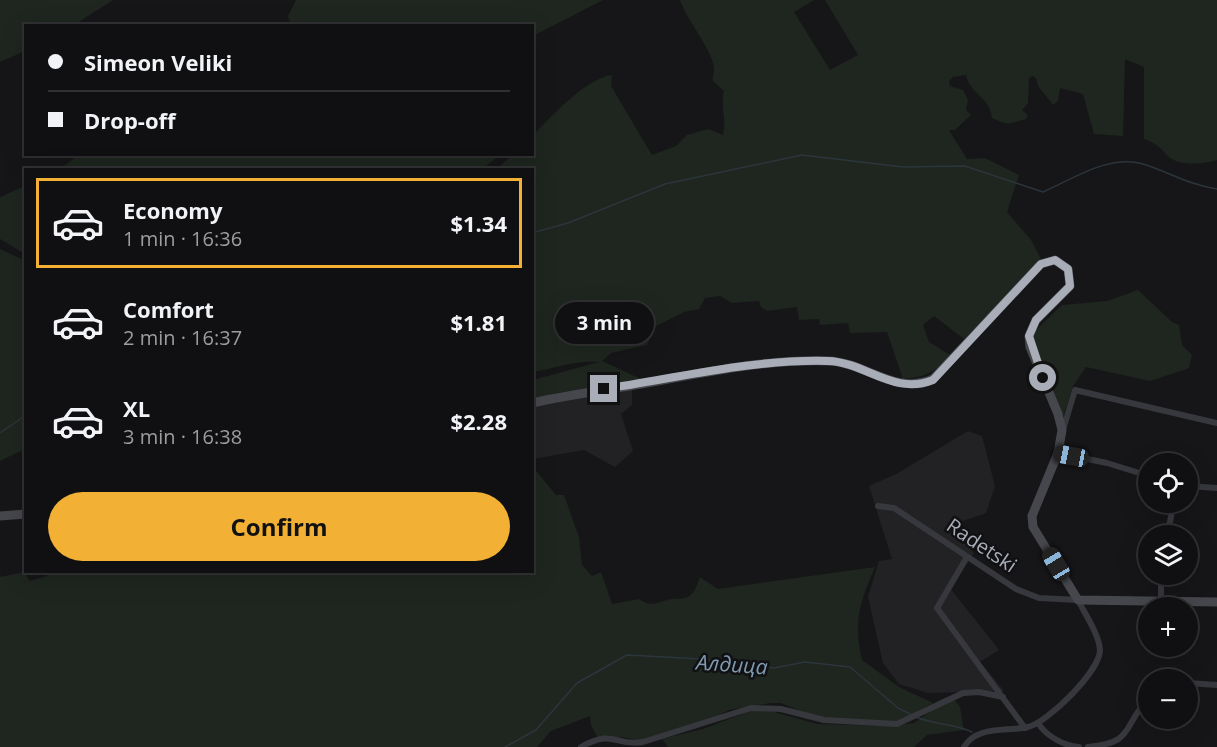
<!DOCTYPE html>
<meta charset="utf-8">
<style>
body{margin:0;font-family:"Open Sans",sans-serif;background:#19191b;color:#f1f3f6;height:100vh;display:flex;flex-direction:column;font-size:22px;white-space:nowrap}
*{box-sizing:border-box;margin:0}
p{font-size:20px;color:#9c9d9f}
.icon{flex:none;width:33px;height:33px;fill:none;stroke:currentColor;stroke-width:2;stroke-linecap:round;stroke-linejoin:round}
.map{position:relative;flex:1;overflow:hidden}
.side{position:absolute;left:24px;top:168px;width:510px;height:405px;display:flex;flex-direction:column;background:#101012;border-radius:0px;box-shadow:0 6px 24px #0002,0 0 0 2px #303032}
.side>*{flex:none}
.guide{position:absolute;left:24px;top:24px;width:510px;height:132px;border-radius:0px;box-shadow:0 6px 24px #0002,0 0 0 2px #303032;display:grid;align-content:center;height:132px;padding:0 24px;background:#101012}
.buttons{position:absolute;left:1138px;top:453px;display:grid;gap:12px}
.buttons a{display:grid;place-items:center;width:60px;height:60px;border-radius:50%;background:#101012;box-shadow:0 6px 24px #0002,0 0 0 2px #303032;font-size:30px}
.end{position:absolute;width:27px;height:27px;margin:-14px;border:8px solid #a8adb8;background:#111;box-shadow:0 0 0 3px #111}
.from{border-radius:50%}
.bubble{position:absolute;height:42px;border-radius:21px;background:#101012;box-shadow:0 6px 24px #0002,0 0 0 2px #303032;font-size:20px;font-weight:700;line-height:42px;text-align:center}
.car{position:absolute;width:18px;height:36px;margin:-18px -9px;border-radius:8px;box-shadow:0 0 4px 2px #0007;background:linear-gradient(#222 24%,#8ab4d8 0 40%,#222 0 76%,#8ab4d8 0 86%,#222 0)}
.guide b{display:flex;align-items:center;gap:21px;height:57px;font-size:22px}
.guide b+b{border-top:2px solid #303032}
.guide i{width:15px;height:15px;background:#f1f3f6}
ul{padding:10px 0 0;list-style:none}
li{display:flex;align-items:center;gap:18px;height:90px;margin:0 12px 9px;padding:0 12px;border:3px solid transparent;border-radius:0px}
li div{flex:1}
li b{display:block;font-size:22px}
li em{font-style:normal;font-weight:700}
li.current{border-color:#f2b134}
li>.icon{width:54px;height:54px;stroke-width:1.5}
.button{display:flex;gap:12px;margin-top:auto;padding:12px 24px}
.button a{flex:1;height:69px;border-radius:36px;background:#f2b134;color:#111;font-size:24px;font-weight:700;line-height:69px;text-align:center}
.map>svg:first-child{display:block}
</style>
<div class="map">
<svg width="1217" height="747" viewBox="0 0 1217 747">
<rect width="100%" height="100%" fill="#161618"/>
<g fill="#222225">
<path d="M632,389V405L621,414L633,451L615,467L584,450L533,459V402Z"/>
<path d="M968,431L982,436L995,486L986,513L948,526L974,553L950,588L999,650L980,662L1004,691L928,693L899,684L883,663L868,597L879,561L892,559L869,486L898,473Z"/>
</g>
<g fill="#1e261f">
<path d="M0,0H113L74,25L26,26L25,51L0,62Z"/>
<path d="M296,0H603L533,36L532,26L291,25L288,16Z"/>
<path d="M680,0H814L794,12L830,70L858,55L825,0H1217V160C1204,164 1177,167 1167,155C1160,147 1155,143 1144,139V67L1125,59L1123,136L1094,134L1083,94L1060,88L1058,101L1053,105L1038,86L1036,78L1032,76L1029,78L1028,103L1022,110L1028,115L1026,119C1007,124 1010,126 992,118C990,97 970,94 966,75L953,77L949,81L950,86L963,90L968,100L966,110L971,115L955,130H949L967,159L985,158L1019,175L1007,212L1031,240L1041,259L964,339L934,316L923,325L929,342L950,355C935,372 926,377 903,379L887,332L850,333L848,323L820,325L819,319L799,320L797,307L767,311L761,307L759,301L732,303L720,296L705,298L699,309L684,312L648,330L650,338L647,345L611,353L602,361L641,379L533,400V380L599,362C576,360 555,368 533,372L532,170H496L512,155L532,154L533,135C552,116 585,79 612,75L611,86L652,155L676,146L687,135L708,129L723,135C727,119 720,106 724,91L713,81C712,77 715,71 714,67C711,48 688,22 680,0Z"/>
<path d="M80,154H500V155L481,170L60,169Z"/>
<path d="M25,186H26L25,254L0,239V197Z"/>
<path d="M0,249L26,261L25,449L0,461Z"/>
<path d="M1138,290L1172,322L1179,325L1182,345L1192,355L1189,368L1150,381L1086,367L1073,386L1063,417L1035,351L1033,333L1062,305L1107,301Z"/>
<path d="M533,467L556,495H564L579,537L582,565L592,576L601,572L612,604L639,599C652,609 659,601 672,599C678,598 685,600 691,595C695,591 698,583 700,577L718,589L875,567C860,602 853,621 862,660L899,687L933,703L902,720L890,722L815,717L781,703H771L729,710L702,723L643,741L621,737L599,740L591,725L590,716L551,731L537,747H0V577L24,572L30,581L47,576V572H532Z"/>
<path d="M952,696L960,707L964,730L927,735L914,747H668L662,739L703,729L750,711L767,710L817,724L890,726L914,723Z"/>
</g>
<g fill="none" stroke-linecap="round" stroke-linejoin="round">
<g stroke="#2c353c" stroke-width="1.5">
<path d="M532,233L568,223L665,184L802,155L903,167L965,166L1043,192C1073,179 1109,154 1143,164C1169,172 1189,185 1217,189"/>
<path d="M0,433L26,415"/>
<path d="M916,717C934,725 954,723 972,732"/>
<path d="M505,747L536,730L577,683L627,655L701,659L774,668L805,662L850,667L898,708L912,715"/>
</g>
<g stroke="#37383d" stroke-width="6">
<path d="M1063,430L1075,390L1217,423"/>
<path d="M1058,453L1107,463L1149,476"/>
<path d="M1188,486L1217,488"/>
<path d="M878,506L894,508L1016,589L1039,598L1078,600C1085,614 1100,636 1100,651C1098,673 1048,722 1028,727C1007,732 977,725 964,747"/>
<path d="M1167,536L1174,502"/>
<path d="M967,557L937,608L1025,728"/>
<path d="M1161,574V601"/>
<path d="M1188,683L1217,685"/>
<path d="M1038,723C1047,737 1063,745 1079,747"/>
<path d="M581,747C615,728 614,747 643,742L751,708L781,709L824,720L897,724L963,693L979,692L1003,697"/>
<path d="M1088,747C1136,742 1121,727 1149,698"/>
</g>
<g stroke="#45474d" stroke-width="9">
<path d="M532,403C569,395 605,390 641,384C703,373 764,359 828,361C866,362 894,396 933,379L1041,264L1055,260L1068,269L1070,286L1036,320L1029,336L1030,347L1058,414L1062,430L1058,453L1032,516L1033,527L1078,600L1217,602"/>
<path d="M0,516L26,514"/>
</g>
</g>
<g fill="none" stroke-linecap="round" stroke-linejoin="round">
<path stroke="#a8adb8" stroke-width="8" d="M604,389C678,378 752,359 828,361C865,362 894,396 933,380L1041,264L1055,260L1068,269L1070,286L1036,320L1029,336L1043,378"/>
</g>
<g text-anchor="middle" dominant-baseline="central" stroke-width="5" stroke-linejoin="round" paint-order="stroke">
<g font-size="20" fill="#a8adb8" stroke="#111113">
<text transform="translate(982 545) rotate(34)">Radetski</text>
</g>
<g font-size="21" font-style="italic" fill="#7f9bb3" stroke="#111113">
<text transform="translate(732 664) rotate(4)">Алдица</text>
</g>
</g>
</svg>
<div class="buttons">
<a><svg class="icon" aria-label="locate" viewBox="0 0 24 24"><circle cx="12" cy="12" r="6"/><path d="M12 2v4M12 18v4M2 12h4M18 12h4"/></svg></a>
<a><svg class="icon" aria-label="layers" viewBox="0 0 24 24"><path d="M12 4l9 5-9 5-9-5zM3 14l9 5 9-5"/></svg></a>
<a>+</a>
<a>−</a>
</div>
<i class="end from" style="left:1043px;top:378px"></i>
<i class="end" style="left:604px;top:389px"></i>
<div class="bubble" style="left:555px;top:302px;width:99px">3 min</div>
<i class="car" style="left:1071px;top:456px;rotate:281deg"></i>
<i class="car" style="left:1056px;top:564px;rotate:329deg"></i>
<div class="guide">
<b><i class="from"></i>Simeon Veliki</b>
<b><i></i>Drop-off</b>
</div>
<section class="side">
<ul>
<li class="current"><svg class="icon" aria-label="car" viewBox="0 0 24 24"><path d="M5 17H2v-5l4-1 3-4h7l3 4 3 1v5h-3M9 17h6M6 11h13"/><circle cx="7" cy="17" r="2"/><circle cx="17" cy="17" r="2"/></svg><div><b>Economy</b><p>1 min · 16:36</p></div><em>$1.34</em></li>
<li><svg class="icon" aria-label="car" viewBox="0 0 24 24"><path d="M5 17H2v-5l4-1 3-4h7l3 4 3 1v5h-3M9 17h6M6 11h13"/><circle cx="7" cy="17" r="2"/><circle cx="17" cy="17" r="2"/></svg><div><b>Comfort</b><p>2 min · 16:37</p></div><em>$1.81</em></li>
<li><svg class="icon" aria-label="car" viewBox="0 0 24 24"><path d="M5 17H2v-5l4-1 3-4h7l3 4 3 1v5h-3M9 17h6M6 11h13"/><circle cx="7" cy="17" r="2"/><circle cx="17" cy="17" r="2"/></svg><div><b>XL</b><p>3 min · 16:38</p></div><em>$2.28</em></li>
</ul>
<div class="button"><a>Confirm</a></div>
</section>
</div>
